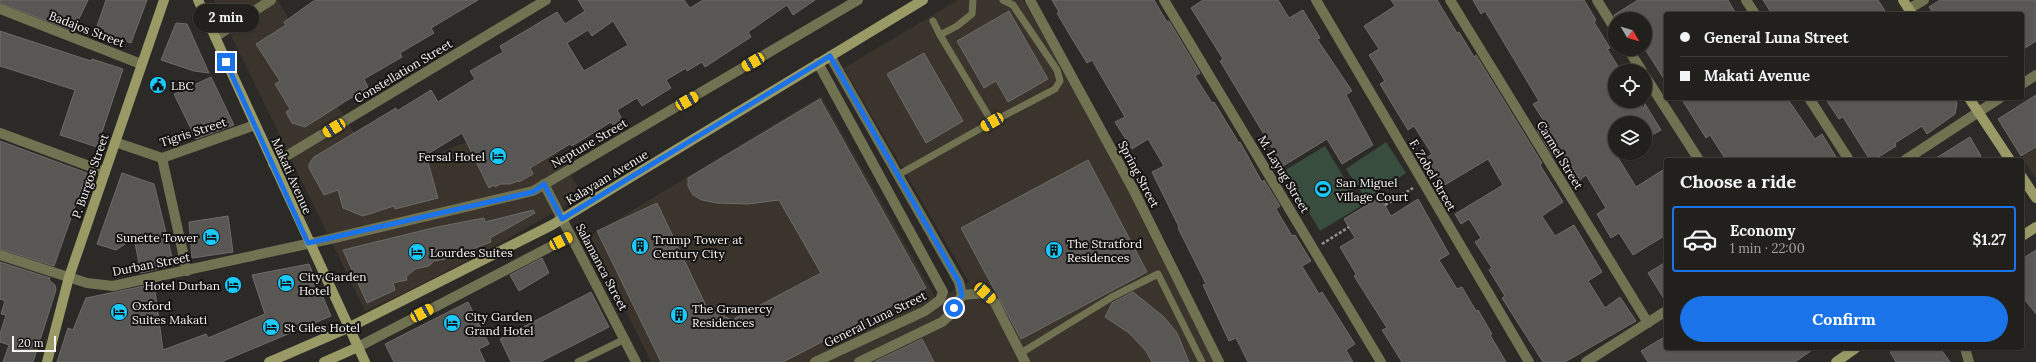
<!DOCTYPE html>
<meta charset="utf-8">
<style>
body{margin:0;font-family:Lora,serif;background:#2d2d2a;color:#f1f3f6;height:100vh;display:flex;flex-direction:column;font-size:15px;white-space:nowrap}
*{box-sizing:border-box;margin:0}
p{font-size:13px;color:#a2a3a4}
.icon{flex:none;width:22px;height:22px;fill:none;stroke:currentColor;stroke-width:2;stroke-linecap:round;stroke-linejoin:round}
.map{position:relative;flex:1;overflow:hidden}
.panel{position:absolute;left:1664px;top:158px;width:360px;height:192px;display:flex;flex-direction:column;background:#21201d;border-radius:4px;box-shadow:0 1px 3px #0004,0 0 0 1px #3e3e3b}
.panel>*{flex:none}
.banner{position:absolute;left:1664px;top:12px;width:360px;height:88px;border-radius:4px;box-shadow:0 1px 3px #0004,0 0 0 1px #3e3e3b;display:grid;align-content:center;height:88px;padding:0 16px;background:#21201d}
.needle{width:26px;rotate:128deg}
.fabs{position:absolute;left:1608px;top:12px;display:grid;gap:8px}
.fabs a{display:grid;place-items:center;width:44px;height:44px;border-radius:50%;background:#21201d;box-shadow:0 1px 3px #0004,0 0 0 1px #3e3e3b;font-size:20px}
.scale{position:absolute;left:12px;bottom:10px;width:44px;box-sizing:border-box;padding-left:4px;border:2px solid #f5f4f2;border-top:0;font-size:11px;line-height:14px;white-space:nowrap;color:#f5f4f2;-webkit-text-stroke:3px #141312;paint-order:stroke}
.end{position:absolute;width:18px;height:18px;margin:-9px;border:5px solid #1a73e8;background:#fff;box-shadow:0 0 0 2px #fff}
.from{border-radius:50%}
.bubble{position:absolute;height:28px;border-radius:14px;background:#21201d;box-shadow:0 1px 3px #0004,0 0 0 1px #3e3e3b;font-size:13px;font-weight:700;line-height:28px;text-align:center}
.car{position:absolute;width:12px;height:24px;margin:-12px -6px;border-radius:5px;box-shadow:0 0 3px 1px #0007;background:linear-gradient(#f5c518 24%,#345 0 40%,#f5c518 0 76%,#345 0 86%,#f5c518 0)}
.banner b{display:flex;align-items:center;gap:14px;height:38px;font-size:15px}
.banner b+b{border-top:1px solid #3e3e3b}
.banner i{width:10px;height:10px;background:#f1f3f6}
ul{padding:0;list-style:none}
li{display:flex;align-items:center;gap:12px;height:66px;margin:0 8px 6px;padding:0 8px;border:2px solid transparent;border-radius:4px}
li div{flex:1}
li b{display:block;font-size:15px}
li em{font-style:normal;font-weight:700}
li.active{border-color:#1a73e8}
li>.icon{width:36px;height:36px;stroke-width:1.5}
h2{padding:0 16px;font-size:18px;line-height:48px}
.primary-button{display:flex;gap:8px;margin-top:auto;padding:8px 16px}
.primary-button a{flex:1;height:46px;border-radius:24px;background:#1a73e8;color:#fff;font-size:16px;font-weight:700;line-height:46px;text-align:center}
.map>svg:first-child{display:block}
</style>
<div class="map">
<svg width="2036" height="362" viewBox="0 0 2036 362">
<rect width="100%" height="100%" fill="#2c2a27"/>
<g fill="#3a342c">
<path d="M214,0H278L340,110L381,175L467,142L531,107L583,196L486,251L396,297L365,311Z"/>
<path d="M958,0H1023L1131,186L1137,183L1216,362H651L590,236L821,96L937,300L969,282L844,68Z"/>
<path d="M2036,148V179L2022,157Z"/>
</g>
<g fill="#394d3f">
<path d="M1386,142L1406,173L1366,199L1346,169Z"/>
<path d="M1325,146L1361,206L1320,231L1284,171Z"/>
</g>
<g fill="#595754" stroke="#6e6b68" fill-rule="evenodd">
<path d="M0,0H88L73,31L0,3Z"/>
<path d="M106,0H147L131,43L117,38L115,43L94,35Z"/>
<path d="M315,0H478L431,28L434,33L400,53L402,57L364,79L368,87L305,127L292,123L286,112L290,109L275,84L280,81L256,44L286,25L284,22Z"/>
<path d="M578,0H684L690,8L703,0H815L793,15L787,5L748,32L751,37L705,67L702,62L687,71L686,68L666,80L671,88L642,106L637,98L617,110L622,119L613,125L611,122L572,146L570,144L530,168L533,174L519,182L518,181L510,184H500L495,187L494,185L489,188L462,133L426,155L438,198L395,209L394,206L363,216L343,208L338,190L324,195L309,168V164L314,157L396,108L397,111L431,90L438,102L475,79L470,71L503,52L500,46L557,12L565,24L585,11ZM613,21L628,45L584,71L567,43L588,30L592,36Z"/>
<path d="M1052,0H1154L1167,22L1169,21L1200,73L1195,76L1212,103L1214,102L1239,143L1240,142L1262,182L1264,180L1280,206L1276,209L1292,236L1295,235L1311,261L1302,266L1319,294L1322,292L1355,344L1346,350L1353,362H1248L1236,338L1229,341L1203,285L1206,284L1178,228L1179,227L1152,172L1164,166L1148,139L1132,149L1115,122L1125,117L1092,60L1087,63L1071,37L1057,13L1059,12Z"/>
<path d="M1203,0H1278L1289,18L1303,10L1320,38L1317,39L1352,91L1346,95L1373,145L1342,164L1327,139L1283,166L1220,61L1223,59L1191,8Z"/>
<path d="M1391,0H1437L1457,33L1459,32L1474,57L1476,55L1542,163L1540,165L1563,202L1542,216L1555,236L1574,225L1602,272L1588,281L1605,308L1620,297L1636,321L1565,362H1543L1502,298L1505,296L1489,270L1492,268L1475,242L1481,238L1469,219L1461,224L1455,214L1503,185L1488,159L1443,186L1426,158L1432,154L1414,126L1408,130L1380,84L1385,81L1369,55L1379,49L1364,26L1395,6Z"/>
<path d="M1473,0H1584L1596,20L1594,22L1610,48L1607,49L1621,71H1615V101H1639L1644,109L1645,104L1661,130L1645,139V123H1615V153L1636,187L1666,168V235L1633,255L1619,233L1611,238L1597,214L1606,208L1586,175L1580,180L1562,151L1553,156L1537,130L1546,124L1533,104L1539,101L1485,11L1481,14Z"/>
<path d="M1638,0H1728L1736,14H1666V82L1645,49V19H1616L1614,15Z"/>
<path d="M1763,0H1878L1887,14H1772Z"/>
<path d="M1940,0H2036V41L2022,50V14H1934L1929,7Z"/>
<path d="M1009,11L1048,79L1008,102L996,81L984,88L957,41Z"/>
<path d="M176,23L187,24L209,73L194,71L161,60Z"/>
<path d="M0,31L91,61L92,59L123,69L97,147L60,135L75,90L0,66Z"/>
<path d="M924,53L963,121L926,143L887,74Z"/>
<path d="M211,77L234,125L196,139L174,94L184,90L191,92L194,85Z"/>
<path d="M2036,95V147L2021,156L1998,119Z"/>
<path d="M1681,98H1787L1815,139L1822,134L1838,160H1726L1710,135L1706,138Z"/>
<path d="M1825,98H1954L1957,103L1955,114L1927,134L1922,126L1895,143L1896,146L1874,160H1870L1843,117L1839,119Z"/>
<path d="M820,99L926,288L783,362H661L597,231L657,203L707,308L732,320L821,273L779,200L748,204L717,203L702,200L693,195L688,186V178Z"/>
<path d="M1970,137L1981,156L1974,160H1933Z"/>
<path d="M0,141L87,173L54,266L0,249Z"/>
<path d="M1088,160L1147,272L1021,339L961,228Z"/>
<path d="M122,173L154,184L174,265L141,273L134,238L116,250L97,244Z"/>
<path d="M1380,197L1391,216L1418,199L1449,254L1439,260L1457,289L1462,287L1476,311L1478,310L1492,334L1490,335L1506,362H1402L1382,330L1387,328L1354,276L1356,274L1340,247L1355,238L1344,219Z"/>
<path d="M533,210L535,213L490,238L491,242L450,258L434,261L429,266L415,269L406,277L407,280L393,283L395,290L367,303L343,250L437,227L484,218L485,222Z"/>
<path d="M228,216L233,252L192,258L189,222Z"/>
<path d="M2036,250V314L2022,296V259Z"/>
<path d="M542,258L549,273L519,291L510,275Z"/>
<path d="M0,262L50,278L49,280L55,285L56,290L33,362H3L9,345L0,342V334L6,315L1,314L5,301L0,299Z"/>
<path d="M1666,262V302L1648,273Z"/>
<path d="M309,264L331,316L221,362H57L68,328L73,330L86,298L154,284L163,350L206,334L208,338L265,314L252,275Z"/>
<path d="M591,292L609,327L540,362H511L500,339Z"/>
<path d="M1133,292L1164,317L1177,333L1189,362H1152L1146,351L1129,333L1105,317L1112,303Z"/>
<path d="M468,302L489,344L479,349L485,362H394L385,344Z"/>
<path d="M1666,336V348H1815L1795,362H1648L1641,351Z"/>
<path d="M922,339L934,362H874Z"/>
<path d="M1896,348H1940L1950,362H1896L1890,352Z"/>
</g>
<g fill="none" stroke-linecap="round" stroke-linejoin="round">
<g stroke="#969492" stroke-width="2.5" stroke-dasharray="3 2" stroke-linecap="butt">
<path d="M1385,205L1413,188"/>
<path d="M1322,244L1349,227"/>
</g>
<g stroke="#717252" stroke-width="7">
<path d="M933,21L940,35L957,26L972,14L973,0"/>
<path d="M940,35L992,122"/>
<path d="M898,175L992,122L1055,89L1060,81L1057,70L1013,5L1003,0"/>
<path d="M1021,353L1112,297L1158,274L1202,362"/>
<path d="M578,362L625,339"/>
</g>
<g stroke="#717252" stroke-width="10">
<path d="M1030,0L1133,189L1219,362"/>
<path d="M1164,0L1381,362"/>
<path d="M1316,0L1529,362"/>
<path d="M1450,0L1648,323"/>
<path d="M1597,0L1615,29"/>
<path d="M1746,0L1755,14"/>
<path d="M0,9L141,64"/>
<path d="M1909,9L1924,0"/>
<path d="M215,37L271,0"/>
<path d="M1628,49L1642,71"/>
<path d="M830,56L959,282L962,295L951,314L942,322L859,362"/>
<path d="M1645,76L1699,160"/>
<path d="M2022,84L2036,75"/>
<path d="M1809,98L1849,160"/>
<path d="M0,133L105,172"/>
<path d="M115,142L162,158L255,125"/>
<path d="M162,158L187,271"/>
<path d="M1905,160L2000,98"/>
<path d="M273,164L546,0"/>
<path d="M544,184L636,362"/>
<path d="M0,255L87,283L113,286L330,239L533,191L858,0"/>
<path d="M962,295L985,293L995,303L1025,362"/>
<path d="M358,347L571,236"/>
<path d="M1965,348L1969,362"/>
<path d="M815,362L925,311L940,300L943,292L818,63"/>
<path d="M1586,362L1666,311"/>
</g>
<g stroke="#9a9a66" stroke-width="10">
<path d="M198,0L365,362"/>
<path d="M1903,0L1912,14"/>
<path d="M1969,98L2010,160"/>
<path d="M2022,177L2036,198"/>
<path d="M2022,236L2036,227"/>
<path d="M47,362L69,277L164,0"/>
<path d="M269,362L348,328L552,225L923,0"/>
<path d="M324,362L358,347"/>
<path d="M1836,362L1856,348"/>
</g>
</g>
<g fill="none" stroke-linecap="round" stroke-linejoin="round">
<path stroke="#1a73e8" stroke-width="5" d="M226,62L308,243L533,192L544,184L562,219L830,56L959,282L962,295L954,308"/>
</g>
<defs>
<symbol id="civic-disc" viewBox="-11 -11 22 22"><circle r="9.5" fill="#1acafc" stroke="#141312"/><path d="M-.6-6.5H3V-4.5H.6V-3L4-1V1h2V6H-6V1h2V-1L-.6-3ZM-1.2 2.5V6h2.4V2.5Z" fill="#111"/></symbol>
<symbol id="hotel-disc" viewBox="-11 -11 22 22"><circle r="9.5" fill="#1acafc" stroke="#141312"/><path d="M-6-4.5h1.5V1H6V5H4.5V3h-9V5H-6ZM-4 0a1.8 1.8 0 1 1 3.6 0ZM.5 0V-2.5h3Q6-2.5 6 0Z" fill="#111"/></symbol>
<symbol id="stadium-disc" viewBox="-11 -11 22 22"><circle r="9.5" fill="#1acafc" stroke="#141312"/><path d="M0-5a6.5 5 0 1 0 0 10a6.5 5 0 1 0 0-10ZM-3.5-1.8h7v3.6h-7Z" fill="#111"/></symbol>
<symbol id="building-disc" viewBox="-11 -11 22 22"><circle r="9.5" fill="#1acafc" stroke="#141312"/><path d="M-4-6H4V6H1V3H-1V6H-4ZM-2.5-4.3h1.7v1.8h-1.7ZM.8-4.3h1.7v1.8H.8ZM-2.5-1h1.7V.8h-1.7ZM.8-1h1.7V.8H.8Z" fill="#111"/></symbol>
</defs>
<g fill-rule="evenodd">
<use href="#civic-disc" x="148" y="75" width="20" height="20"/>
<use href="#hotel-disc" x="488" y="146" width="20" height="20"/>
<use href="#stadium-disc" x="1313" y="179" width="20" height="20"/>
<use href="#hotel-disc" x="201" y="227" width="20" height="20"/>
<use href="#building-disc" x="630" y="236" width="20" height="20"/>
<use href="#building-disc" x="1044" y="240" width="20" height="20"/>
<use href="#hotel-disc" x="407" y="242" width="20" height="20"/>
<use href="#hotel-disc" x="276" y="273" width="20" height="20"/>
<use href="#hotel-disc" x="223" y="275" width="20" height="20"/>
<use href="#hotel-disc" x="109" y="302" width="20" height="20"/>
<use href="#building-disc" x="669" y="305" width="20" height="20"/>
<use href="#hotel-disc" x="442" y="313" width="20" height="20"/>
<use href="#hotel-disc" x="261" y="317" width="20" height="20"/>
</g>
<g text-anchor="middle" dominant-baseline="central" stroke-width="4" stroke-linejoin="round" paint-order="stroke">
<g font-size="12" fill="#f5f4f2" stroke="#141312">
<text transform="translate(87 29) rotate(21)">Badajos Street</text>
<text transform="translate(403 71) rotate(-31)">Constellation Street</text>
<text transform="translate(193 132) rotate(-18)">Tigris Street</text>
<text transform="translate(589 143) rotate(-30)">Neptune Street</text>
<text transform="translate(1560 155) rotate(59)">Carmel Street</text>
<text transform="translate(1139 174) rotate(62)">Spring Street</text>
<text transform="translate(1284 174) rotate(59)">M. Layug Street</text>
<text transform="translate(1433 175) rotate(60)">F. Zobel Street</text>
<text transform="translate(90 176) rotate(-71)">P. Burgos Street</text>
<text transform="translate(292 176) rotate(66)">Makati Avenue</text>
<text transform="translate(607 177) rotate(-31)">Kalayaan Avenue</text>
<text transform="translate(151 264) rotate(-11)">Durban Street</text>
<text transform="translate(602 267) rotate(62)">Salamanca Street</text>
<text transform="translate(875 319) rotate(-26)">General Luna Street</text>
</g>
<g font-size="12" fill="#f5f4f2" stroke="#141312" text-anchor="start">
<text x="171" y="85">LBC</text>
<text x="485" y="156" text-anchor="end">Fersal Hotel</text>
<text x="1336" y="182">San Miguel<tspan x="1336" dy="14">Village Court</tspan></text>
<text x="198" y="237" text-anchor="end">Sunette Tower</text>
<text x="653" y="239">Trump Tower at<tspan x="653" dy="14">Century City</tspan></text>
<text x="1067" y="243">The Stratford<tspan x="1067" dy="14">Residences</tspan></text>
<text x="430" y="252">Lourdes Suites</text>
<text x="299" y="276">City Garden<tspan x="299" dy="14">Hotel</tspan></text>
<text x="220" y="285" text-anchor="end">Hotel Durban</text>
<text x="132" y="305">Oxford<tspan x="132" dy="14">Suites Makati</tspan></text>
<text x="692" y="308">The Gramercy<tspan x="692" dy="14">Residences</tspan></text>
<text x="465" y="316">City Garden<tspan x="465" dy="14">Grand Hotel</tspan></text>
<text x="284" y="327">St Giles Hotel</text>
</g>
</g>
</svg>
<div class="fabs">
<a><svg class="needle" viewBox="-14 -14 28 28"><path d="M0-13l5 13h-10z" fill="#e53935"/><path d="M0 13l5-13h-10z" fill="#a2a3a4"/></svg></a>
<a><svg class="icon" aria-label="locate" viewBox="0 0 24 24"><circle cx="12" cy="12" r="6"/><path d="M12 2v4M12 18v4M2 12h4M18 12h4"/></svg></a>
<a><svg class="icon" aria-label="layers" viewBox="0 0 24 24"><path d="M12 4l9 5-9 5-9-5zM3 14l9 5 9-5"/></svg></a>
</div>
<div class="scale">20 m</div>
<i class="end from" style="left:954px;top:308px"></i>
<i class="end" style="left:226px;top:62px"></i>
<div class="bubble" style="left:193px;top:4px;width:66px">2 min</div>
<i class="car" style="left:753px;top:62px;rotate:240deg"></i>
<i class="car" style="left:687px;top:101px;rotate:60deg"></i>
<i class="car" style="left:992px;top:122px;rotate:240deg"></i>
<i class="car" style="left:334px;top:128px;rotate:239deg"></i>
<i class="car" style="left:561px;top:241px;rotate:64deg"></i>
<i class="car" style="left:985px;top:293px;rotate:132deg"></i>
<i class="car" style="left:422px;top:313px;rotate:62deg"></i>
<div class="banner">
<b><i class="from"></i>General Luna Street</b>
<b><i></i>Makati Avenue</b>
</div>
<section class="panel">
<h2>Choose a ride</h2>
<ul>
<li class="active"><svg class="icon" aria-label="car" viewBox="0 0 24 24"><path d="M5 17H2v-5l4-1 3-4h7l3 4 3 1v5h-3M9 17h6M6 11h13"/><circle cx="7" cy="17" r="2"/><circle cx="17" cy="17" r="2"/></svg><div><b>Economy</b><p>1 min · 22:00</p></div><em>$1.27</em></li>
</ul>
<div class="primary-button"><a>Confirm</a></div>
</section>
</div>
